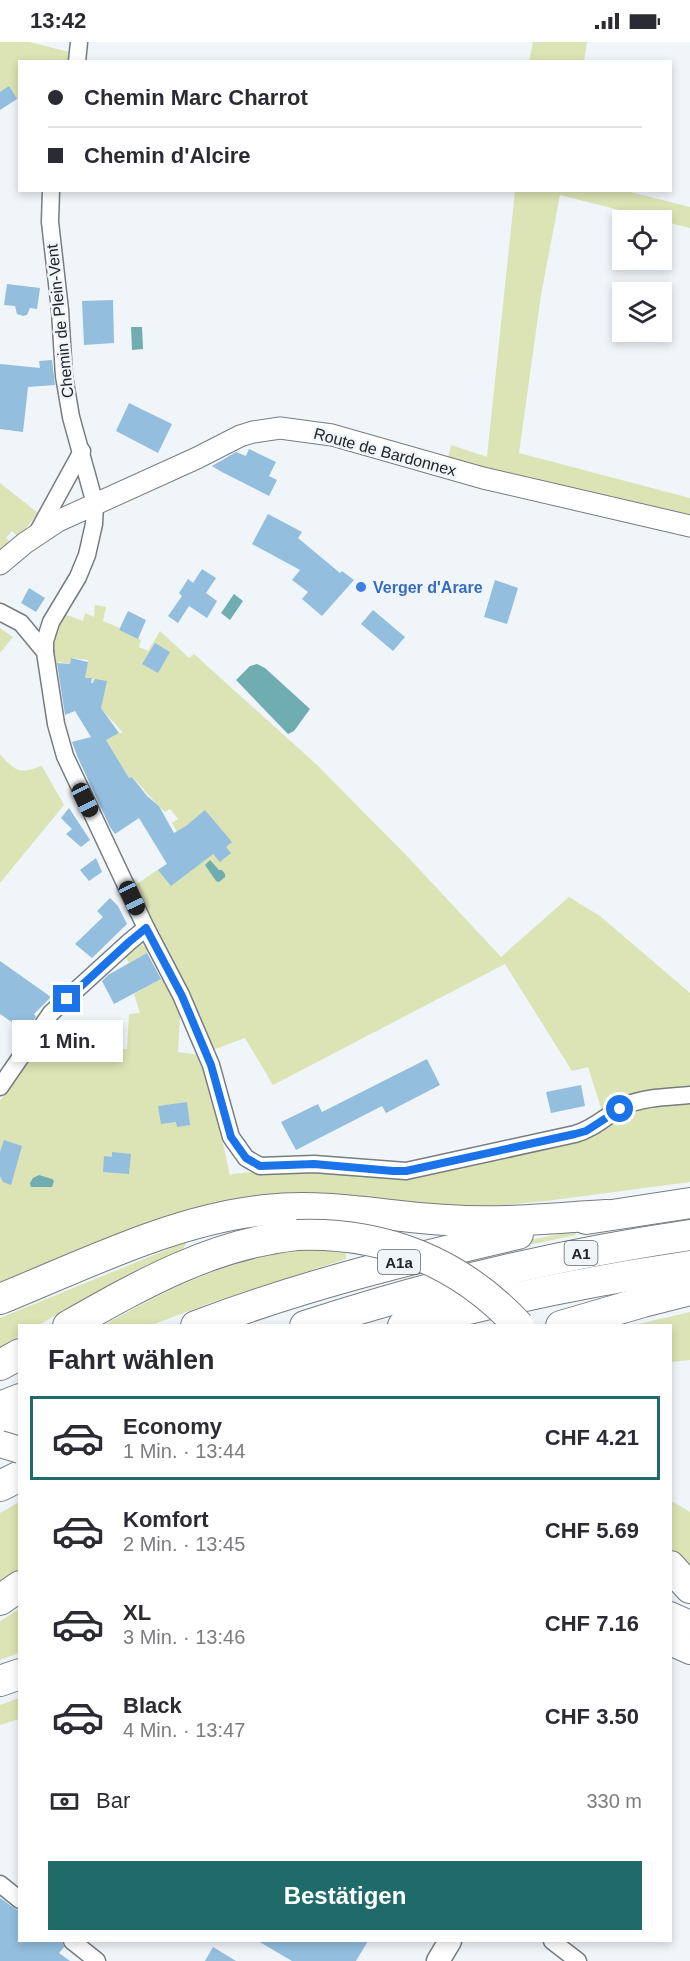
<!DOCTYPE html>
<html lang="de">
<meta charset="utf-8">
<style>
body{margin:0;font-family:Helvetica,sans-serif;background:#f7f7f7;color:#2b2b33;height:100vh;display:flex;flex-direction:column;font-size:22px;white-space:nowrap}
*{box-sizing:border-box;margin:0}
p{font-size:20px;color:#7c7c81}
.icon{flex:none;width:33px;height:33px;fill:none;stroke:currentColor;stroke-width:2;stroke-linecap:round;stroke-linejoin:round}
.map{position:relative;flex:1;overflow:hidden}
.details{position:absolute;left:18px;top:1282px;width:654px;height:618px;display:flex;flex-direction:column;background:#fff;border-radius:0px;box-shadow:0 3px 9px #0003}
.details>*{flex:none}
.top-card{position:absolute;left:18px;top:18px;width:654px;height:132px;border-radius:0px;box-shadow:0 3px 9px #0003;display:grid;align-content:center;height:132px;padding:0 30px;background:#fff}
.tools{position:absolute;left:612px;top:168px;display:grid;gap:12px}
.tools a{display:grid;place-items:center;width:60px;height:60px;border-radius:0px;background:#fff;box-shadow:0 3px 9px #0003;font-size:30px}
.end{position:absolute;width:27px;height:27px;margin:-14px;border:8px solid #1a73e8;background:#fff;box-shadow:0 0 0 3px #fff}
.from{border-radius:50%}
.bubble{position:absolute;height:42px;border-radius:0px;background:#fff;box-shadow:0 3px 9px #0003;font-size:20px;font-weight:700;line-height:42px;text-align:center}
.car{position:absolute;width:18px;height:36px;margin:-18px -9px;border-radius:8px;box-shadow:0 0 4px 2px #0007;background:linear-gradient(#222 24%,#8ab4d8 0 40%,#222 0 76%,#8ab4d8 0 86%,#222 0)}
.top-card b{display:flex;align-items:center;gap:21px;height:57px;font-size:22px}
.top-card b+b{border-top:2px solid #e1e1e2}
.top-card i{width:15px;height:15px;background:#2b2b33}
ul{padding:0;list-style:none}
li{display:flex;align-items:center;gap:18px;height:84px;margin:0 12px 9px;padding:0 18px;border:3px solid transparent;border-radius:0px}
li div{flex:1}
li b{display:block;font-size:22px}
li em{font-style:normal;font-weight:700}
li.selected{border-color:#1f6b69}
li>.icon{width:54px;height:54px;stroke-width:1.5}
h2{padding:0 30px;font-size:27px;line-height:72px}
.pay{display:flex;align-items:center;gap:15px;height:66px;padding:0 30px;font-size:22px}
.pay p{margin-inline-start:auto}
.action{display:flex;gap:12px;margin-top:auto;padding:12px 30px}
.action a{flex:1;height:69px;border-radius:0px;background:#1f6b69;color:#fff;font-size:24px;font-weight:700;line-height:69px;text-align:center}
.status{display:flex;justify-content:space-between;align-items:center;height:42px;padding:0 30px;background:#fff;direction:ltr}
.status svg{height:16px;fill:currentColor}
.map>svg:first-child{display:block}
</style>
<div class="status"><b>13:42</b><svg viewBox="0 0 49 12"><path d="M0 12V9h3v3zM5 12V6h3v6zM10 12V3h3v9zM15 12V0h3v12zM26 1h20v11H26zM47 4h2v5h-2z"/></svg></div>
<div class="map">
<svg width="690" height="1919" viewBox="0 0 690 1919">
<rect width="100%" height="100%" fill="#f0f5fa"/>
<g fill="#dce3b4">
<path d="M0,0H29L69,10L68,19L20,20L19,57H17L9,45L0,50Z"/>
<path d="M533,0H587L584,19H529Z"/>
<path d="M515,149H627L690,165V186L560,153L541,253L519,411L690,456V473L492,429L448,416L451,403L487,415Z"/>
<path d="M0,441L38,471L19,495L12,489L6,496L12,502L0,512Z"/>
<path d="M95,563L106,565L103,579L120,586L119,588L141,598L139,605L148,609L160,589L189,616L194,612L316,722L406,813L501,915L569,855L600,874L690,951V1047L603,1072L588,1025L572,1029L505,922L273,1043L245,996L213,1008L134,844L175,816L177,790L172,781L178,777L170,767L165,770C153,758 143,748 133,735L129,736L106,698L119,691H123C116,682 108,675 101,666H86L93,637L85,636L88,618L71,616L70,622L58,620L55,628C52,605 54,592 64,572L83,579L85,571L94,575Z"/>
<path d="M0,586L13,595L0,611Z"/>
<path d="M0,712C16,730 19,732 42,724L64,763L0,841Z"/>
<path d="M141,902L153,910L185,975H180L178,1010L200,1013L209,1037L230,1134L232,1132L274,1128H312L404,1136L582,1099C599,1091 613,1076 630,1069C648,1062 671,1061 690,1059V1140L546,1159L475,1166L441,1165L345,1153L313,1151L246,1155L204,1164L158,1178L67,1212L0,1241V1059L35,1002L127,1007L129,972L140,971L134,952L162,936L149,910L129,921L124,913Z"/>
<path d="M575,1189L576,1193L453,1219L516,1201Z"/>
<path d="M188,1199L181,1210L130,1236L125,1234L37,1284H20L19,1294L0,1305V1276Z"/>
<path d="M345,1207L346,1217L213,1260L149,1284H102C156,1254 210,1225 272,1213C296,1208 320,1207 345,1207Z"/>
<path d="M690,1270V1318L671,1320L670,1284H630Z"/>
<path d="M670,1458L690,1470V1531L671,1506Z"/>
<path d="M19,1460V1528L0,1541V1471Z"/>
<path d="M19,1567V1611L0,1618V1579Z"/>
<path d="M19,1656V1677L0,1683V1663Z"/>
</g>
<g fill="#6fadb0">
<path d="M131,285H142L143,307L132,308Z"/>
<path d="M234,552L243,559L230,578L221,571Z"/>
<path d="M257,622L265,626L310,667L294,689L288,692L236,638L250,624Z"/>
<path d="M210,818L219,828H222L225,832V835L219,840L216,839L205,823Z"/>
<path d="M39,1133L52,1137L54,1139L52,1145H31L30,1141L33,1136Z"/>
</g>
<g fill="#93bede">
<path d="M9,44L17,57L0,68V50Z"/>
<path d="M7,242L40,246L37,267L30,266L27,273L23,274L17,272L15,264L4,263Z"/>
<path d="M113,258L114,301L84,303L82,259Z"/>
<path d="M52,318L55,343L28,345L23,390L0,387V322L40,326L39,319Z"/>
<path d="M129,361L172,382L158,411L116,389Z"/>
<path d="M249,407L276,420L269,434L277,438L269,454L220,429L212,424L236,410L246,414Z"/>
<path d="M268,472L302,490L298,496L340,531L342,529L354,538L322,574L302,557L308,550L292,538L300,528L252,502Z"/>
<path d="M202,527L216,536L206,551L217,559L207,576L189,564L178,581L168,574L182,554L179,551L188,537L193,541Z"/>
<path d="M495,538L518,546L507,582L484,575Z"/>
<path d="M29,546L45,556L36,570L21,561Z"/>
<path d="M373,568L405,595L393,609L361,582Z"/>
<path d="M128,569L146,578L138,597L119,588Z"/>
<path d="M155,601L170,610L158,631L142,622Z"/>
<path d="M71,616L88,620L85,636H92L91,641H93L95,637L107,639L101,666L119,691L106,698L129,736L132,735L147,754L159,764L174,791L186,784L205,768L232,800L226,805L231,811L220,820L213,812L171,844L158,828L167,822L139,776L115,792L110,785L78,716L72,700L91,695L75,669L65,673L57,621L70,622Z"/>
<path d="M69,766L90,798L81,805L66,792L72,787L61,776Z"/>
<path d="M96,816L102,830L89,839L80,828Z"/>
<path d="M110,856L118,864L127,882L92,916L75,902L103,875L97,869Z"/>
<path d="M147,911L161,937L114,962L102,939L108,933Z"/>
<path d="M0,919L51,955L34,972L36,975L19,999L13,994L19,985L0,972Z"/>
<path d="M427,1017L440,1043L386,1071L382,1064L296,1108L281,1080L318,1062L322,1070Z"/>
<path d="M581,1043L585,1064L551,1071L546,1050Z"/>
<path d="M187,1060L190,1083L177,1085L176,1080L161,1082L158,1064Z"/>
<path d="M4,1098L22,1104L11,1143L3,1140L0,1134V1110Z"/>
<path d="M112,1110L131,1112L129,1132L103,1130L104,1114L112,1115Z"/>
<path d="M0,1856L20,1870V1899H62L64,1905L59,1911L70,1919H0Z"/>
<path d="M258,1899H368L356,1919H292Z"/>
<path d="M213,1905L236,1919H205Z"/>
</g>
<g fill="none" stroke-linecap="round" stroke-linejoin="round">
<defs>
<g id="minor">
<path d="M77,20L79,0"/>
<path d="M36,493L82,409"/>
<path d="M0,570L21,581L45,610L56,682L65,714L146,886L181,953L211,1023L231,1095L246,1116L260,1124L314,1122L406,1129L575,1092C594,1087 607,1073 624,1064C645,1055 668,1055 690,1053"/>
<path d="M45,610V599L51,580L78,535L87,513L94,482L95,462L71,375L64,334L60,268L50,180L51,148"/>
<path d="M0,1045L51,971L129,900L146,886"/>
<path d="M0,1842L20,1858"/>
<path d="M72,1899L97,1919"/>
<path d="M552,1899L578,1919"/>
</g>
<path id="tertiary" d="M0,522L25,501L58,479L197,416L240,394L253,390L280,386L332,393L483,436L690,484"/>
<path id="secondary" d="M438,1919L450,1899"/>
<g id="primary">
<path d="M0,1380L20,1386"/>
<path d="M670,1573L690,1582"/>
<path d="M670,1600L690,1609"/>
</g>
<g id="motorway">
<path d="M586,1177L690,1161"/>
<path d="M0,1257C84,1223 175,1177 266,1168C327,1161 387,1175 447,1178C500,1182 553,1176 606,1173"/>
<path d="M68,1284C142,1242 212,1202 297,1193"/>
<path d="M196,1284C301,1244 409,1217 518,1192"/>
<path d="M305,1284C431,1243 559,1212 690,1193"/>
<path d="M403,1284C497,1258 593,1238 690,1224"/>
<path d="M561,1284L643,1260L690,1248"/>
<path d="M0,1323L20,1312"/>
<path d="M0,1365L20,1357"/>
<path d="M0,1444L20,1434"/>
<path d="M670,1524L690,1546"/>
<path d="M0,1558L20,1544"/>
<path d="M0,1639L20,1632"/>
</g>
</defs>
<use href="#minor" stroke="#777c80" stroke-width="19"/>
<use href="#tertiary" stroke="#777c80" stroke-width="23"/>
<use href="#secondary" stroke="#777c80" stroke-width="25"/>
<use href="#primary" stroke="#777c80" stroke-width="28"/>
<use href="#motorway" stroke="#777c80" stroke-width="32"/>
<use href="#minor" stroke="#fff" stroke-width="16"/>
<use href="#tertiary" stroke="#fff" stroke-width="21"/>
<use href="#secondary" stroke="#fff" stroke-width="22"/>
<use href="#primary" stroke="#fff" stroke-width="26"/>
<use href="#motorway" stroke="#fff" stroke-width="30"/>
<defs>
<path id="primary-bridge" d="M0,1402L20,1408"/>
<path id="motorway-bridge" d="M297,1193C384,1190 460,1220 519,1284"/>
</defs>
<use href="#primary-bridge" stroke="#777c80" stroke-width="28" stroke-linecap="butt"/>
<use href="#motorway-bridge" stroke="#777c80" stroke-width="32" stroke-linecap="butt"/>
<use href="#primary-bridge" stroke="#fff" stroke-width="26"/>
<use href="#motorway-bridge" stroke="#fff" stroke-width="30"/>
</g>
<g fill="none" stroke-linecap="round" stroke-linejoin="round">
<path stroke="#1a73e8" stroke-width="8" d="M67,957L129,900L146,886L182,954L211,1023L231,1095L246,1116L260,1124L314,1122L393,1129H406L575,1092L586,1089L620,1067"/>
</g>
<circle fill="#3f7fe0" stroke="#f0f5fa" stroke-width="2" cx="361" cy="545" r="6"/>
<g text-anchor="middle" dominant-baseline="central" stroke-width="5" stroke-linejoin="round" paint-order="stroke">
<g fill="#f0f5fa" stroke="#5f6265" stroke-width="1.5">
<rect x="564.5" y="1199" width="33" height="24" rx="4.5"/>
<rect x="378" y="1208" width="42" height="24" rx="4.5"/>
</g>
<g font-size="15" font-weight="bold" fill="#212325">
<text x="581" y="1211">A1</text>
<text x="399" y="1220">A1a</text>
</g>
<g font-size="16" fill="#212325" stroke="#f0f5fa">
<text transform="translate(60 279) rotate(-96)">Chemin de Plein-Vent</text>
<text transform="translate(385 410) rotate(15)">Route de Bardonnex</text>
</g>
<g font-size="16" font-weight="bold" fill="#366cbe" stroke="#f0f5fa" text-anchor="start">
<text x="373" y="545">Verger d'Arare</text>
</g>
</g>
</svg>
<div class="tools">
<a><svg class="icon" aria-label="locate" viewBox="0 0 24 24"><circle cx="12" cy="12" r="6"/><path d="M12 2v4M12 18v4M2 12h4M18 12h4"/></svg></a>
<a><svg class="icon" aria-label="layers" viewBox="0 0 24 24"><path d="M12 4l9 5-9 5-9-5zM3 14l9 5 9-5"/></svg></a>
</div>
<i class="end from" style="left:620px;top:1067px"></i>
<i class="end" style="left:67px;top:957px"></i>
<div class="bubble" style="left:12px;top:978px;width:111px">1 Min.</div>
<i class="car" style="left:85px;top:758px;rotate:154deg"></i>
<i class="car" style="left:132px;top:856px;rotate:155deg"></i>
<div class="top-card">
<b><i class="from"></i>Chemin Marc Charrot</b>
<b><i></i>Chemin d'Alcire</b>
</div>
<section class="details">
<h2>Fahrt wählen</h2>
<ul>
<li class="selected"><svg class="icon" aria-label="car" viewBox="0 0 24 24"><path d="M5 17H2v-5l4-1 3-4h7l3 4 3 1v5h-3M9 17h6M6 11h13"/><circle cx="7" cy="17" r="2"/><circle cx="17" cy="17" r="2"/></svg><div><b>Economy</b><p>1 Min. · 13:44</p></div><em>CHF 4.21</em></li>
<li><svg class="icon" aria-label="car" viewBox="0 0 24 24"><path d="M5 17H2v-5l4-1 3-4h7l3 4 3 1v5h-3M9 17h6M6 11h13"/><circle cx="7" cy="17" r="2"/><circle cx="17" cy="17" r="2"/></svg><div><b>Komfort</b><p>2 Min. · 13:45</p></div><em>CHF 5.69</em></li>
<li><svg class="icon" aria-label="car" viewBox="0 0 24 24"><path d="M5 17H2v-5l4-1 3-4h7l3 4 3 1v5h-3M9 17h6M6 11h13"/><circle cx="7" cy="17" r="2"/><circle cx="17" cy="17" r="2"/></svg><div><b>XL</b><p>3 Min. · 13:46</p></div><em>CHF 7.16</em></li>
<li><svg class="icon" aria-label="car" viewBox="0 0 24 24"><path d="M5 17H2v-5l4-1 3-4h7l3 4 3 1v5h-3M9 17h6M6 11h13"/><circle cx="7" cy="17" r="2"/><circle cx="17" cy="17" r="2"/></svg><div><b>Black</b><p>4 Min. · 13:47</p></div><em>CHF 3.50</em></li>
</ul>
<div class="pay"><svg class="icon" aria-label="cash" viewBox="0 0 24 24"><path d="M3 7h18v10H3z"/><circle cx="12" cy="12" r="2"/></svg>Bar<p>330 m</p></div>
<div class="action"><a>Bestätigen</a></div>
</section>
</div>
